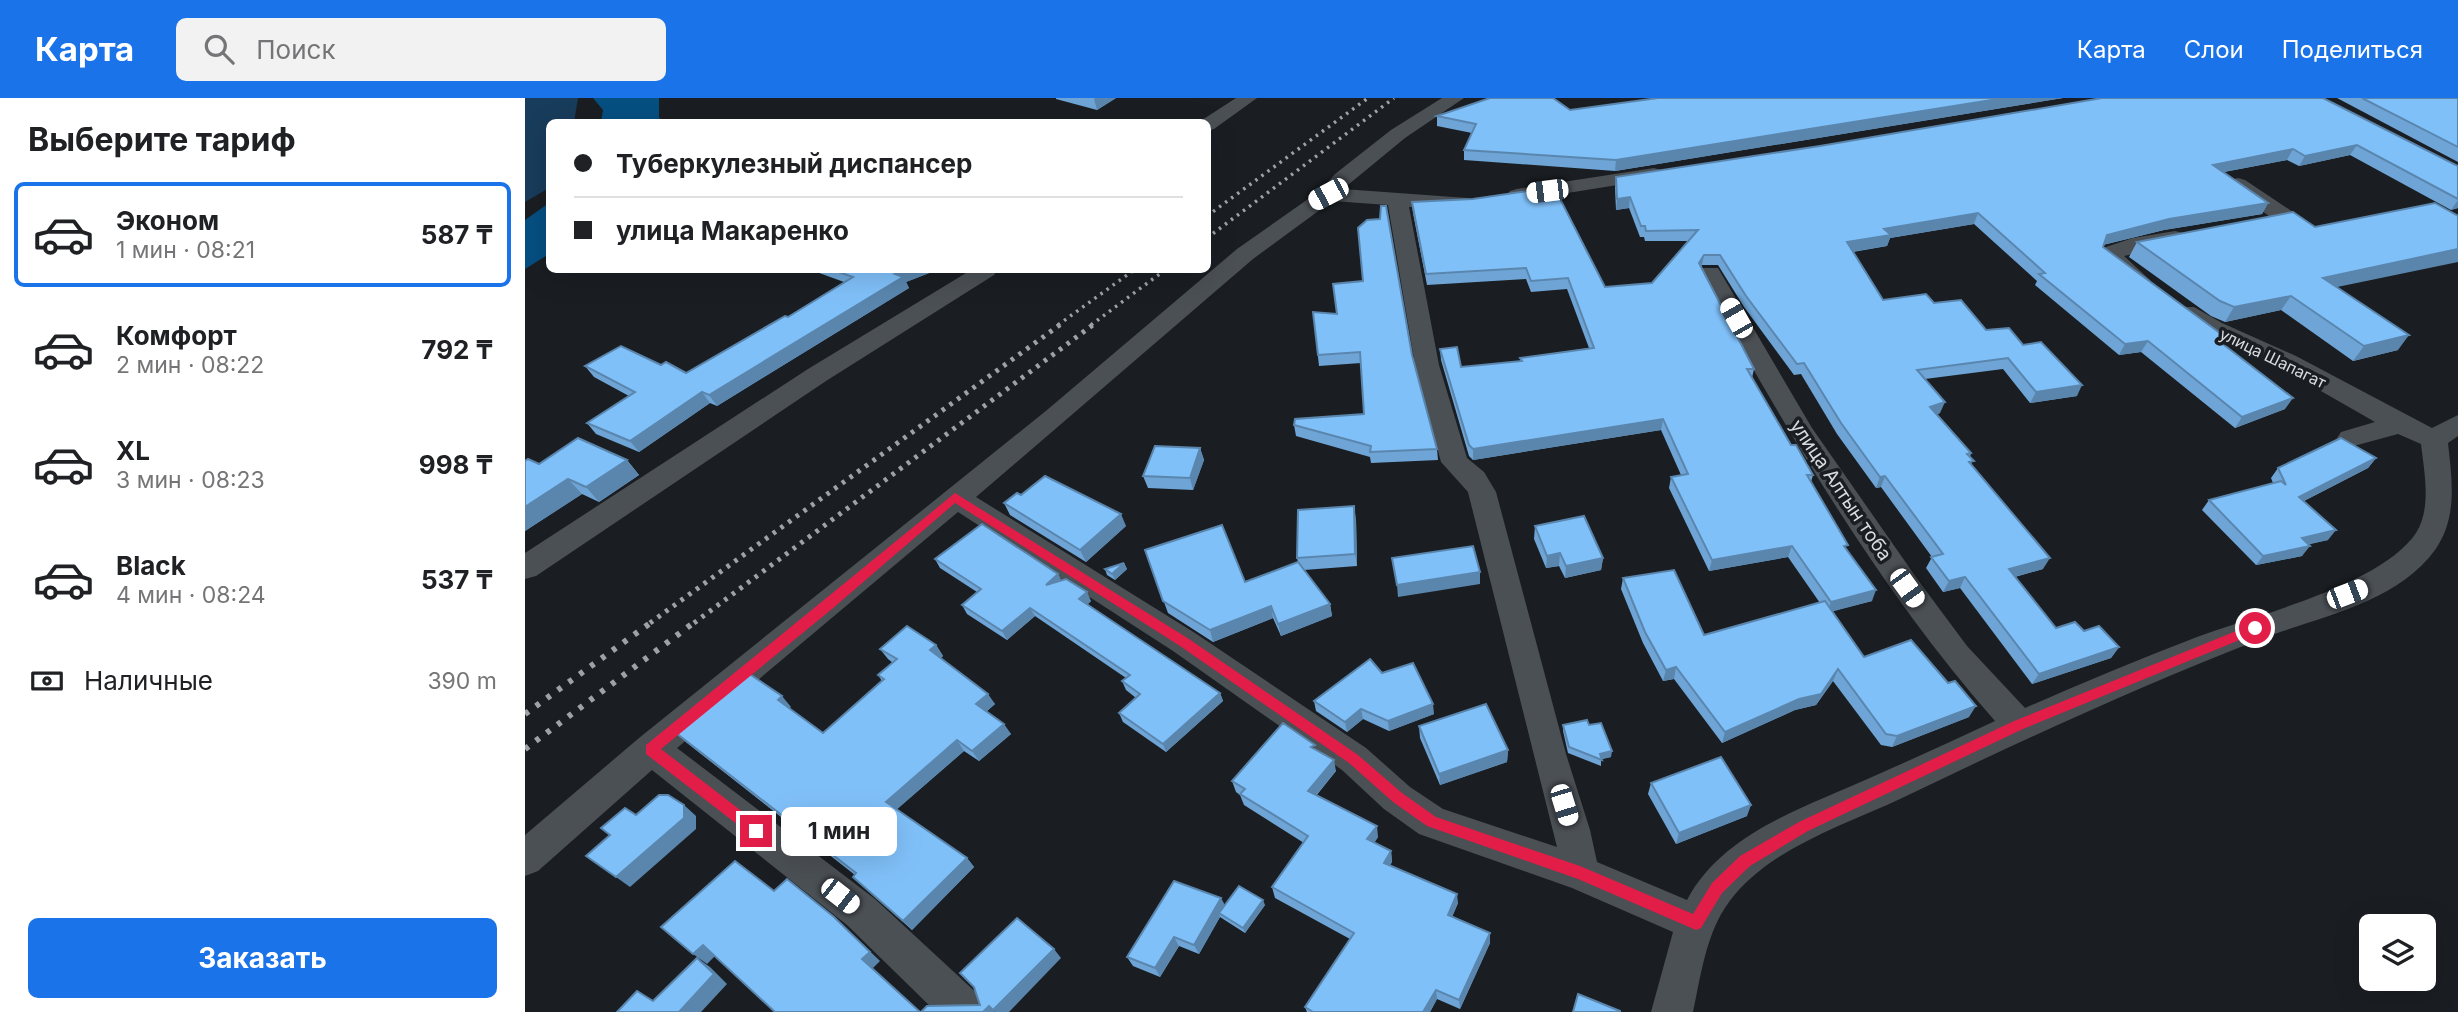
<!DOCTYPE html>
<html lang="ru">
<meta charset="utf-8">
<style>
body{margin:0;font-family:Inter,sans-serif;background:#f2f2f2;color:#202124;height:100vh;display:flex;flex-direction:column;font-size:26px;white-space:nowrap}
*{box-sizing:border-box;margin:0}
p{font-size:23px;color:#757577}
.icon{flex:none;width:38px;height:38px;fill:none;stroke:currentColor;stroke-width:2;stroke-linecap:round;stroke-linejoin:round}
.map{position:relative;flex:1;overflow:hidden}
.side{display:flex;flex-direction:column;background:#fff;width:525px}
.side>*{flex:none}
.hud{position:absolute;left:21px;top:21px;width:665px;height:154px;border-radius:10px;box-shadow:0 7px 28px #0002;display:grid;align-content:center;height:154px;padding:0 28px;background:#fff}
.tools{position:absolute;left:1834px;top:816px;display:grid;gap:14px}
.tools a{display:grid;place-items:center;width:77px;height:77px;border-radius:10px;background:#fff;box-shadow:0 7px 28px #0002;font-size:35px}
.end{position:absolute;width:32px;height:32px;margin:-16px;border:9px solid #e11d48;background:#fff;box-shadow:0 0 0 4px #fff}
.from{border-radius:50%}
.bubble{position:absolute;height:49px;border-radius:10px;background:#fff;box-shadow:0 7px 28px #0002;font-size:23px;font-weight:700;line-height:49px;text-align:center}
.car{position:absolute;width:21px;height:42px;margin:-21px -10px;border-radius:9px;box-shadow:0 0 5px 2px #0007;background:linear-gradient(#fff 24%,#345 0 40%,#fff 0 76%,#345 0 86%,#fff 0)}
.hud b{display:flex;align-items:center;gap:24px;height:66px;font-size:26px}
.hud b+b{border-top:2px solid #e0e0e0}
.hud i{width:18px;height:18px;background:#202124}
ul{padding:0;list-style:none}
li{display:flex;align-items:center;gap:21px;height:105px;margin:0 14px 10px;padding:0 14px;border:4px solid transparent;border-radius:10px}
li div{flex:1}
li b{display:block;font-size:26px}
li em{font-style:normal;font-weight:700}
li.selected{border-color:#1a73e8}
li>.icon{width:63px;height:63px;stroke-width:1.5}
h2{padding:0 28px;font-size:32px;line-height:84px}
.pay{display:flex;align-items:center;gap:18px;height:77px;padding:0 28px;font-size:26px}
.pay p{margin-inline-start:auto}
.primary-button{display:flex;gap:14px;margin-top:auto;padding:14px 28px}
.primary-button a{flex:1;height:80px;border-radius:10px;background:#1a73e8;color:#fff;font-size:28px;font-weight:700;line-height:80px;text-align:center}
header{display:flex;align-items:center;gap:42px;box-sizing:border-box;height:98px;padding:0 35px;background:#1a73e8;color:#fff}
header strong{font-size:33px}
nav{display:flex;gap:38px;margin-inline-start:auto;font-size:24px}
.search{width:490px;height:63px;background:#f2f2f2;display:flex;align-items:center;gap:18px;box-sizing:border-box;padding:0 24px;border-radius:10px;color:#757577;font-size:26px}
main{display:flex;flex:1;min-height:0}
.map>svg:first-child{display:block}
</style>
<header>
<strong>Карта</strong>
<div class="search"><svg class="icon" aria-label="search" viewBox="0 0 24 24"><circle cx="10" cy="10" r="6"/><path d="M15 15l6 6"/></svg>Поиск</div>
<nav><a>Карта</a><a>Слои</a><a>Поделиться</a></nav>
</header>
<main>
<section class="side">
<h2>Выберите тариф</h2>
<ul>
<li class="selected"><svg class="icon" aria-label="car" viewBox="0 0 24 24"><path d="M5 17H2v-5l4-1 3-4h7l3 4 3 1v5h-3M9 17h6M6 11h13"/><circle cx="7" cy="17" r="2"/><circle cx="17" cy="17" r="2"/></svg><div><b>Эконом</b><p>1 мин · 08:21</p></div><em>587 ₸</em></li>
<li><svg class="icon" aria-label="car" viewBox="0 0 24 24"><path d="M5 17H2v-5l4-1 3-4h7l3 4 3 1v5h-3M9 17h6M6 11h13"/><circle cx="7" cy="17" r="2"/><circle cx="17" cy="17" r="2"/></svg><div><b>Комфорт</b><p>2 мин · 08:22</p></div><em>792 ₸</em></li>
<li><svg class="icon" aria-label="car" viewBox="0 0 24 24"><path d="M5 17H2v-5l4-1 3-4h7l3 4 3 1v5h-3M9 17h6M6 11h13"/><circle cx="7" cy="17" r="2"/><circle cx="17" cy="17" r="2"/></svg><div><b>XL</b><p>3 мин · 08:23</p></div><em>998 ₸</em></li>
<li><svg class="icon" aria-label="car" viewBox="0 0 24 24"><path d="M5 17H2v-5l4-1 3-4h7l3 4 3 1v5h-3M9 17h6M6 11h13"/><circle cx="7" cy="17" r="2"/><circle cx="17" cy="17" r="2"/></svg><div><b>Black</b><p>4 мин · 08:24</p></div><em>537 ₸</em></li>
</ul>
<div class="pay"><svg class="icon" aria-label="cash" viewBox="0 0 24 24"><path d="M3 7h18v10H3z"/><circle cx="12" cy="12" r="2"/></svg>Наличные<p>390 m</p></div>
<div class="primary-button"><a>Заказать</a></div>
</section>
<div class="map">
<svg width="1933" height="914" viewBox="0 0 1933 914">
<rect width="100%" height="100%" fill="#1a1e22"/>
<path fill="#183c5b" d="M0,0H53L49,24H24V90L0,104Z"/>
<g fill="#054f81">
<path d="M68,0H134V19L137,24H76L78,12Z"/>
<path d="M24,105V156L0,171V122Z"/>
</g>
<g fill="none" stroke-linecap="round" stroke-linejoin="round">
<g fill="#4b5055" fill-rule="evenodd">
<path d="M711,0H732L689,31L682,33V24H674Z"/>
<path d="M917,0H939L880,40L818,91L942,100L945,104L942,108L935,110L884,109L914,267L942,360L959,374L971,394L1041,656L1065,732L1072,764L1162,802C1198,734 1281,709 1347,679C1388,661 1429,642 1470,623C1351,488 1261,331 1174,175L1177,170H1193L1287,330L1393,482L1442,548L1500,610C1557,585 1614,561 1672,539C1731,517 1856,487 1891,435C1907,410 1899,373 1896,346L1873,336L1825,349L1816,346L1812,340L1816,334L1850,324L1754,269L1666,228L1649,214L1653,209H1669L1697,225L1771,258L1907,330L1933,317V338L1923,345C1927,382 1933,419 1910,452C1871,506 1792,519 1733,542C1611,590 1493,644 1375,701C1317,728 1243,751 1204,804C1181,835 1176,877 1168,914H1126L1148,834L1047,790L894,736L859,711L817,672L648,553L433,414L152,650L350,801L456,899L462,914H411L322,827L127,672L13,773L0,778V737L114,640L522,312L712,151L796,92L810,76L866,32ZM807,103L863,107L890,267L916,364L943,394L1032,749L918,711L885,689L841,650L670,535L451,399L728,161Z"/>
<path d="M1129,70L1136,72L1139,76L1136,80L992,103L985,101L982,97L985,93L992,91Z"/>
<path d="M1713,80L1720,82L1768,114L1771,119L1768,124H1752L1706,90L1703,86L1706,82Z"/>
<path d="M1650,133L1658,135L1661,140L1658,145L1599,158L1625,182L1622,187H1606L1574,158L1578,150L1608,140Z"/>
<path d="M446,172H472L469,177L301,283L11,478L0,481V455L283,271Z"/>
</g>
<g stroke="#9ea1a5" stroke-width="3.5" stroke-dasharray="2.5 5" stroke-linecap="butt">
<path d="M682,118L843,0"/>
<path d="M682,140L869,0"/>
<path d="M533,227L609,172"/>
<path d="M566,227L640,172"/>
</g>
<g stroke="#9ea1a5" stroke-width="5" stroke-dasharray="3.5 6" stroke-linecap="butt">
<path d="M125,525L536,226"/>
<path d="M169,525L569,226"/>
</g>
<g stroke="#9ea1a5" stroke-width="6" stroke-dasharray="4.5 9" stroke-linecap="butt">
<path d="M0,616L128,523"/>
<path d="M0,651L171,523"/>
</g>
</g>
<g fill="#6ea5d6">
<path d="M531,0H591L572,12L531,1Z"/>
<path d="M1132,0H1538L1090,73L939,62V52L947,35L912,28V18L1045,12Z"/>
<path d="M1798,0L1933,68V110L1926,112L1825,57L1774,68L1762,62L1699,74L1743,105L1737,116L1639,132L1578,147V149L1703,241L1699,247L1760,311L1710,330L1616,254L1594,257L1510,187L1512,183L1449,126L1365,140L1362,148L1328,154L1358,202L1409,205L1461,232L1498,247L1552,298L1505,305L1478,271L1400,281L1415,315L1411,317L1446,355L1445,359L1447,367L1518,471L1490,479L1531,530L1559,533L1594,549L1586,560L1507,586L1435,490L1418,494L1401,470L1407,459L1356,389L1351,390L1312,336L1276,276L1269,277L1219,209L1193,167H1177L1176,170L1229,271L1227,280L1266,347L1288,377L1286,384L1322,452L1347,503L1307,513L1339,559L1444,619L1367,649L1356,647L1308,583L1291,607L1270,612L1197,645L1149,581L1138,583L1118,545L1096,491L1098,480L1179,537L1295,505L1263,459L1184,473L1144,390L1146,379L1156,377L1136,332L948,362L944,358L916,262L915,251L936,269L995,264V260L1064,250L1042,191L1006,194L1001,181L902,187L888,115L887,104L1080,189L1127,185L1164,143H1120L1119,139H1115L1104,110L1091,112L1090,90L1091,79L1295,48Z"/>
<path d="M1812,0H1933V64Z"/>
<path d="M1612,144L1812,189L1873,252L1828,263L1756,212L1700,224L1686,218L1604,159Z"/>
<path d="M286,172H412L381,184L384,190L192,308L185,305L114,354L71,336L62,325L104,298L69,279L60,268L136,267L161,275L263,219L319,184Z"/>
<path d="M838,183L887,257L912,351L913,362L846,365L845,359L771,338L769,327L839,316L836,265L794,268L788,214L812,216Z"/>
<path d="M675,350L679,362L668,392L623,390L618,378Z"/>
<path d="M1851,360L1843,370L1779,403L1803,442L1783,446L1777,458L1731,467L1677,412L1684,402L1748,385L1746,380L1753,370Z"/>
<path d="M102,362L114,377L74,404L57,396L0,433V363L14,366Z"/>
<path d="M496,397L601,428L561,464L485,417L479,405Z"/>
<path d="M831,421L832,468L779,472L805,506L807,518L756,538L748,520L688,544L643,515L620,452L720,484L773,464L772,460Z"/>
<path d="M1010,428L1078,460L1076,472L1040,480L1034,468L1021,470L1009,441Z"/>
<path d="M410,461L536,482L566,503L562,507L695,595L698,603L641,654L598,624L594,615L611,600L601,592L597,583L601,580L510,518L482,542L442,516L437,507L452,494L415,470Z"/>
<path d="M599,465L602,471L590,482L582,477L580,471Z"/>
<path d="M411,547L418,558L416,560L470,606L461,614L486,636L454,663L439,653L372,711L442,760L449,769L387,832L338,788L328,779L330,777L162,645L151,635L266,609L264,610L298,635L357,583L353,577L368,565L363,561L355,551Z"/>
<path d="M857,575L909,616L864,633L838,621L822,634L791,613L789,603Z"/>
<path d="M1038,627H1064L1086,659L1076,661V668L1043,655L1038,633Z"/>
<path d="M894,628L983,652L982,664L915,687L895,640Z"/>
<path d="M791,652L811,673L791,698L853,739L849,745L866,753L867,764L865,767L933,805L927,819L965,845L935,911L912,901L905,914H782L780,909L825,841L750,800L747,789L779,745L719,707L715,697L711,694L707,683Z"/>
<path d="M1126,685L1222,718L1151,746L1123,696Z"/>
<path d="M700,807H740L720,835L695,819L674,856L654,848L635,879L608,868L602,859Z"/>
</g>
<g fill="#5a86ae">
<path d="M570,0H591L572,12L569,1Z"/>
<path d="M1479,0H1538L1090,73L1091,62Z"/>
<path d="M1832,47L1825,57L1774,68L1780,58Z"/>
<path d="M1768,51L1762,62L1683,77L1688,67Z"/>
<path d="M1105,99L1104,110L1091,112L1092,101Z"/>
<path d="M1933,102V110L1926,112Z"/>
<path d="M1743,105L1737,116L1639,132L1577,147L1582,137L1644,121Z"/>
<path d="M1453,115L1449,126L1365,140L1362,148L1319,155L1322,144L1359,131Z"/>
<path d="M1933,151V164L1788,194L1798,180Z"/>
<path d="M1179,157L1177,167L1172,176L1174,165Z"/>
<path d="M381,172H412L381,184L384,190L192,308L184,297L370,176Z"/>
<path d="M1766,198L1756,212L1700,224L1709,209Z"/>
<path d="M1884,237L1873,252L1828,263L1839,248Z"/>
<path d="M1703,241L1697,252L1694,243Z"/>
<path d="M1623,243L1616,254L1594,257L1600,246Z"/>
<path d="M1557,287L1552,298L1505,305L1511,294Z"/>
<path d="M177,294L185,305L114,354L105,343Z"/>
<path d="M1768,300L1760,311L1710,330L1717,319Z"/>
<path d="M1420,304L1415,315L1400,320L1405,309Z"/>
<path d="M1138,321L1136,332L948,362V351Z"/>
<path d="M675,350L679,362L668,392L665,380Z"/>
<path d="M1851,360L1843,370L1767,409L1774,399Z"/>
<path d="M102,362L114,377L74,404L61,389Z"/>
<path d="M1360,378L1356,389L1351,390L1355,379Z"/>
<path d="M43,381L57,396L0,433V409Z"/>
<path d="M829,408L831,421L832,468L830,456Z"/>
<path d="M596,416L601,428L561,464L555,452Z"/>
<path d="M1811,432L1803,442L1769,450L1777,440Z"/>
<path d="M1267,448L1263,459L1184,473L1187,462Z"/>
<path d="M1785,448L1777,458L1731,467L1738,458Z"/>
<path d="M1035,455L1034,468L1021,470L1022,458Z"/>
<path d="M1078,460L1076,472L1040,480L1041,468Z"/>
<path d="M1525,460L1518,471L1478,482L1484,471Z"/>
<path d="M599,465L602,471L590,482L587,476Z"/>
<path d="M955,474V486L873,499L872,487Z"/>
<path d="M533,476L538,485L521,487Z"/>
<path d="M1440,479L1435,490L1418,494L1424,483Z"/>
<path d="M1351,492L1347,503L1302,515L1306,504Z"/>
<path d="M562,494L566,503L558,510L554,501Z"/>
<path d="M805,506L807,518L756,538L753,526Z"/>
<path d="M746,508L748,520L688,544L685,532Z"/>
<path d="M505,510L510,518L482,542L477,533Z"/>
<path d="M411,547L418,558L412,563L405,552Z"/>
<path d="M1594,549L1586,560L1507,586L1514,576Z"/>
<path d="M1151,569L1149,581L1138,583L1141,572Z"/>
<path d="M1313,571L1308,583L1291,607L1270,612L1197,645L1200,634Z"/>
<path d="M695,595L698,603L641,654L638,646Z"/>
<path d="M463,596L470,606L457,617L451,606Z"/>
<path d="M257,598L266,609L262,612L253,602Z"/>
<path d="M908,606L909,616L864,633L863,623Z"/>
<path d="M1451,608L1444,619L1367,649L1372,638Z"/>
<path d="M836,611L838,621L822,634L820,624Z"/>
<path d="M479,626L486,636L454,663L447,653Z"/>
<path d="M432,642L439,653L370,713L361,704Z"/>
<path d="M983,652L982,664L915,687L914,676Z"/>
<path d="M1087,653L1086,659L1074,662L1075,656Z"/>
<path d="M809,662L811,673L785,704L783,693Z"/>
<path d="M159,707L171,718V731L105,789L91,779Z"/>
<path d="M1226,707L1222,718L1151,746L1154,735Z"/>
<path d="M852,728L853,739L844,752L842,741Z"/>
<path d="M866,753L867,764L860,775L859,765Z"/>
<path d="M442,760L449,769L387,832L378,823Z"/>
<path d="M932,796L933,805L924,826L923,817Z"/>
<path d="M696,800L701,809L694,815L695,819L674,856L669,847Z"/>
<path d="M738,802L740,807L720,835L718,830Z"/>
<path d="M309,819L355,863L348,870L337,861Z"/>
<path d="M965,835V845L935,911L934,902Z"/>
<path d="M649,839L654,848L635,879L630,870Z"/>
<path d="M178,847L191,857L182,866L168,856Z"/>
<path d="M529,851L536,860L484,914H470L468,912Z"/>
<path d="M172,860L185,869L202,886L176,914H154Z"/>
<path d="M911,892L912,901L905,914H898Z"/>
<path d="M464,908L470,914H458Z"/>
</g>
<g fill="#80c0f9" stroke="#5a86ae" stroke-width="2">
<path d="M965,0H1028L1045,12L1133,0H1479L1091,62L939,52L951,26L912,18Z"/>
<path d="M1577,0H1798L1933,68V101L1832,47L1780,58L1768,51L1688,67L1743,105L1644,121L1582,137L1578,149L1703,241L1694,243L1768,300L1717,319L1623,243L1600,246L1514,176L1520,175L1453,115L1359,131L1366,137L1322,144L1358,202L1401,196L1409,205L1436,202L1461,232L1484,230L1498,247L1516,244L1557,287L1511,294L1483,260L1392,272L1420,304L1405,309L1446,355L1442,356L1449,363L1444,364L1525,460L1484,471L1531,530L1550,524L1559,533L1574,528L1594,549L1514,576L1440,479L1424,483L1406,459L1418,456L1360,378L1355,379L1316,325L1279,265L1272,266L1221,198L1195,157H1179L1174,165L1229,271H1222L1266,347H1271L1288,377H1282L1323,447L1319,448L1351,492L1306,504L1267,448L1187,462L1146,379L1163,376L1138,321L948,351L944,347L915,251L932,249L936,269L997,263L995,260L1069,250L1043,180L1006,183L1001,170L901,176L887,104L948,101L1029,89L1080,189L1127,185L1173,132L1121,133L1120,128H1116L1105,99L1092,101L1091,79L1295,48Z"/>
<path d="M1837,0H1933V49Z"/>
<path d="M1910,105L1933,118V151L1798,180L1884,237L1839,248L1766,198L1709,209L1695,203L1612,144L1768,114L1790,129Z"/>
<path d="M856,108H861L887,257L912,351L845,354L846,348L769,327L770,321L839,316L835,254L793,257L788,214L812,216L808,186L838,183L833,130L842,122L855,121Z"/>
<path d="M308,172H381L370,176L378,179L184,297L177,294L105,343L62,325L110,294L60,268L96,248L136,267L141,264L161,275L260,218L263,219L328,179Z"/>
<path d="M53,340L102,362L61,389L43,381L0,409V363L3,361L14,366Z"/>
<path d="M1816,340L1851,360L1774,399L1811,432L1777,440L1785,448L1738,458L1684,402L1756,383L1761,387L1753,370Z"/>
<path d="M630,348L675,350L665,380L618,378Z"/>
<path d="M520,378L596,416L555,452L479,405L492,395L496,397Z"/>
<path d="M829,408L830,456L772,460L773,412Z"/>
<path d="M1059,418L1078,460L1041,468L1035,455L1022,458L1010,428Z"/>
<path d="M457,426L533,476L521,487L541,481L562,494L554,501L695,595L638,646L594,615L615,596L597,583L605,577L505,510L477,533L437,507L456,491L410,461Z"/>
<path d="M697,427L720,484L773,464L805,506L753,526L746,508L685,532L638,503L620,452Z"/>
<path d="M948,448L955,474L872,487L867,460Z"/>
<path d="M599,465L587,476L580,471Z"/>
<path d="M1149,472L1179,537L1300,503L1339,559L1386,542L1423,585L1430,583L1451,608L1372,638L1361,636L1313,571L1296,596L1274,601L1200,634L1151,569L1141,572L1120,534L1098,480Z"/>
<path d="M382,528L411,547L405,552L463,596L451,606L479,626L447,653L432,642L361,704L442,760L378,823L328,779L331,775L151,635L223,575L257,598L253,602L298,635L359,581L353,577L372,561L355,551Z"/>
<path d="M845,561L857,575L888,565L908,606L863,623L836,611L820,624L789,603Z"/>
<path d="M961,606L983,652L914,676L894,628Z"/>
<path d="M1062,622L1064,627L1076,625L1087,653L1075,656L1077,662L1044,649L1038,627Z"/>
<path d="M758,625L790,647L786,649L809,662L783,693L852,728L842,741L866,753L859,765L932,796L923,817L965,835L934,902L911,892L898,914H788L780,909L829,835L747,789L783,738L715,696L720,691L707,683Z"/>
<path d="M1196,659L1226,707L1154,735L1126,685Z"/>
<path d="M134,697H143L159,707V720L91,779L61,758L85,737L76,730L100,710L111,717Z"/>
<path d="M210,763L249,793L262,781L309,819L345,854L337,861L395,914H250L178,847L168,856L136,829Z"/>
<path d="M649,783L696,800L669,847L649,839L630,870L602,859Z"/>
<path d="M714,788L738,802L718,830L694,815Z"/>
<path d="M492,820L529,851L468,912L464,908L458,914H396L402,908L455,907L449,889L435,875Z"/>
<path d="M172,860L189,876L154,914H92L112,893L128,903Z"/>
<path d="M1053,896L1095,913V914H1048Z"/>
</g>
<path fill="#e11d48" d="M430,395L664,541L833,657L877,695L911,719L1055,768L1168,816L1187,785L1215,758L1274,724L1489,623L1726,527L1730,525L1736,530L1734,534L1498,631L1283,733L1225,768L1197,795L1176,830L1171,832L1053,781L902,728L868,704L824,665L655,548L430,405L307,511L136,651L236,728V737H226L121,656V647Z"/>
<g text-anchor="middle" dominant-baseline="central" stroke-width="7" stroke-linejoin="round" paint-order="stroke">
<g font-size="16" fill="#d9dcdf" stroke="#1a1e22">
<text transform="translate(1748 260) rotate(26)">улица Шапагат</text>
</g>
<g font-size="19" fill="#d9dcdf" stroke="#1a1e22">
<text transform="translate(1316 392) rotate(56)">улица Алтын тоба</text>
</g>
</g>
</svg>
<div class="tools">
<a><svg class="icon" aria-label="layers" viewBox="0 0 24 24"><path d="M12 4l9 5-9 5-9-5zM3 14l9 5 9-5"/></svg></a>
</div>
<i class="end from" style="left:1730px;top:530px"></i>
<i class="end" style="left:231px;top:733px"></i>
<div class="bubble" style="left:256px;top:709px;width:116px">1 мин</div>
<i class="car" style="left:1022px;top:93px;rotate:263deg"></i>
<i class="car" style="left:803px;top:96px;rotate:242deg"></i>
<i class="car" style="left:1211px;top:220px;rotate:330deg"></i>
<i class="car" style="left:1382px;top:490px;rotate:144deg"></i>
<i class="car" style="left:1822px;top:496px;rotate:69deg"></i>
<i class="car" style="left:1039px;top:707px;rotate:163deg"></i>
<i class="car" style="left:315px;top:798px;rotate:128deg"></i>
<div class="hud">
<b><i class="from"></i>Туберкулезный диспансер</b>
<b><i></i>улица Макаренко</b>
</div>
</div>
</main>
